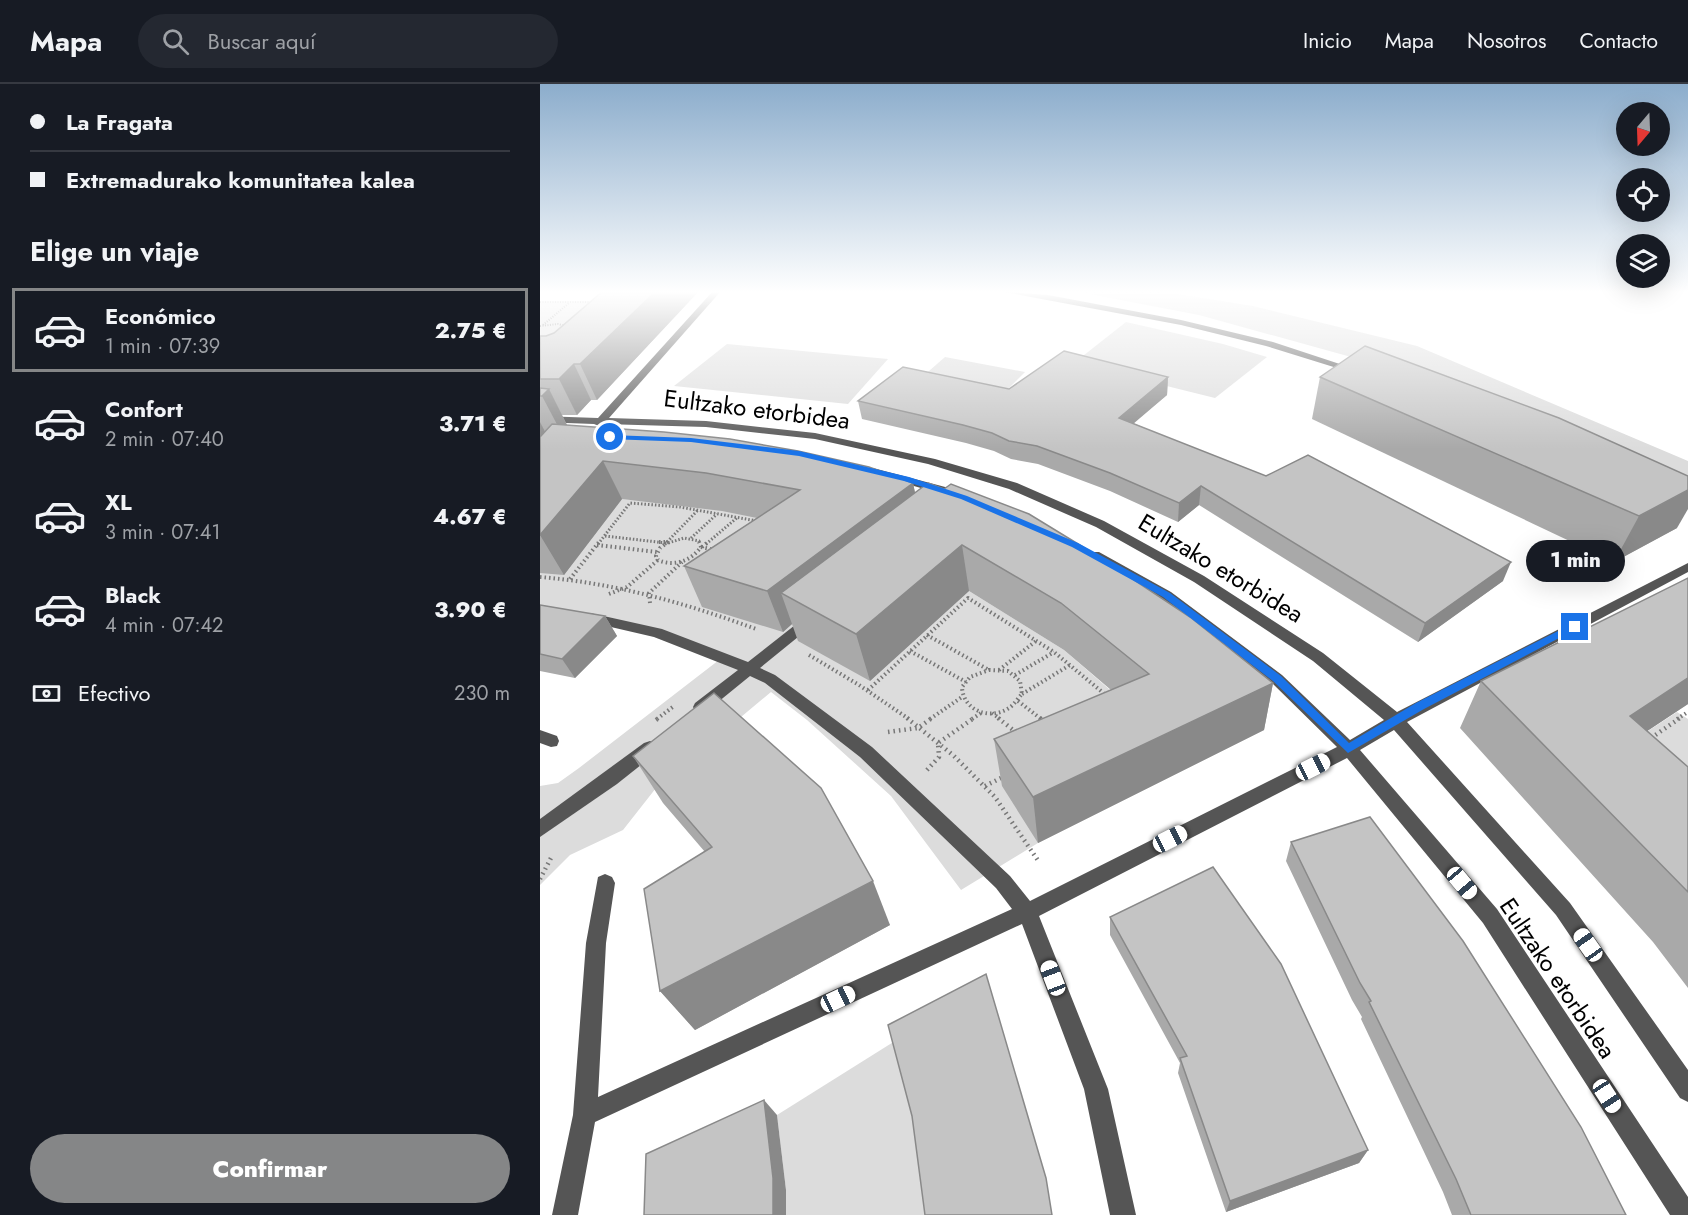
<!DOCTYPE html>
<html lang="es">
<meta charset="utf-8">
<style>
body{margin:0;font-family:Jost,sans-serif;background:#242831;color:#f1f3f6;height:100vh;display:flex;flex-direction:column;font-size:22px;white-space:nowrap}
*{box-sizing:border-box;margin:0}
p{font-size:20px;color:#9ea1a6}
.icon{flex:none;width:33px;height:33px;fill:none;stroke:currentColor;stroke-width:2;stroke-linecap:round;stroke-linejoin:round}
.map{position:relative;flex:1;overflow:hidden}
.drawer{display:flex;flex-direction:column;background:#171b24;width:540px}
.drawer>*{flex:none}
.guide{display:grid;align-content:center;height:132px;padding:0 30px;background:#171b24}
.needle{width:39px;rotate:199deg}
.tools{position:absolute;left:1076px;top:18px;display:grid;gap:12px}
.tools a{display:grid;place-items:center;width:54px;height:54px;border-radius:50%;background:#171b24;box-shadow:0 6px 24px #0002;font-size:30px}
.end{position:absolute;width:27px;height:27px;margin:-14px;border:8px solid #1a73e8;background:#fff;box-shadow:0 0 0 3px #fff}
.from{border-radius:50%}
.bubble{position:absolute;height:42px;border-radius:21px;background:#171b24;box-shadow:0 6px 24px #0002;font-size:20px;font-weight:800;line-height:42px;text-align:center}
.car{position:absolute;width:18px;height:36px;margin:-18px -9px;border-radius:8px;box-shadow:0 0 4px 2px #0007;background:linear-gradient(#fff 24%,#345 0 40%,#fff 0 76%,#345 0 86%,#fff 0)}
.guide b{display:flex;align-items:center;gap:21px;height:57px;font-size:22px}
.guide b+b{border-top:2px solid #363941}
.guide i{width:15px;height:15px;background:#f1f3f6}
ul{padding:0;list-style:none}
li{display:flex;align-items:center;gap:18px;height:84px;margin:0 12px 9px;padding:0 18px;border:3px solid transparent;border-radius:0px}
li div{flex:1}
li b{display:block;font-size:22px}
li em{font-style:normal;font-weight:800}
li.on{border-color:#858687}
li>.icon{width:54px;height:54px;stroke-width:1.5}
h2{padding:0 30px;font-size:27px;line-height:72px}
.pay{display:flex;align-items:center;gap:15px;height:66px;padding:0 30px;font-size:22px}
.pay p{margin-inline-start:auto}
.button{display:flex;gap:12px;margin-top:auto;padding:12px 30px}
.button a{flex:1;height:69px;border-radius:36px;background:#858687;color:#fff;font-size:24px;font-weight:800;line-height:69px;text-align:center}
header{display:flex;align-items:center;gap:36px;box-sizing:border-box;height:84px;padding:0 30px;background:#171b24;border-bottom:2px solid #363941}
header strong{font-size:28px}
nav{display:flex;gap:33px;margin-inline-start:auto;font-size:21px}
.search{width:420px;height:54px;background:#242831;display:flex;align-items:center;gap:15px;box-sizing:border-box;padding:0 21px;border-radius:33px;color:#9ea1a6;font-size:22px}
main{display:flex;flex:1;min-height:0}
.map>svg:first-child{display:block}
</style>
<header>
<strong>Mapa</strong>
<div class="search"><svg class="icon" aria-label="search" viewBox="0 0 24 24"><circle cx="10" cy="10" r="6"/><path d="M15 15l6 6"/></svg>Buscar aquí</div>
<nav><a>Inicio</a><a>Mapa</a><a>Nosotros</a><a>Contacto</a></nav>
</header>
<main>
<section class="drawer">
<div class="guide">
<b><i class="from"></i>La Fragata</b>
<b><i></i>Extremadurako komunitatea kalea</b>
</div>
<h2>Elige un viaje</h2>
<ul>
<li class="on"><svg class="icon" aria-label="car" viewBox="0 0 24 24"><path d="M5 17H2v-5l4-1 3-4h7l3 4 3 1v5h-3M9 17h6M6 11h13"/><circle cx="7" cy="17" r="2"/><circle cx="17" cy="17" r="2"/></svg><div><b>Económico</b><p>1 min · 07:39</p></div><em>2.75 €</em></li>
<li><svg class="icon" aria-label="car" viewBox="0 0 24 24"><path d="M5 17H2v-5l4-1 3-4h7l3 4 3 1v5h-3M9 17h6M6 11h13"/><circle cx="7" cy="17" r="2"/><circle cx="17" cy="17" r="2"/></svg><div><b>Confort</b><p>2 min · 07:40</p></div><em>3.71 €</em></li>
<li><svg class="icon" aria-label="car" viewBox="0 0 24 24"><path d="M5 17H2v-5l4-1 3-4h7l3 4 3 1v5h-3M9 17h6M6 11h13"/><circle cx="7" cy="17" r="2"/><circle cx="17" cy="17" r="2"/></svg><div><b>XL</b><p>3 min · 07:41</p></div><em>4.67 €</em></li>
<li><svg class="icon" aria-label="car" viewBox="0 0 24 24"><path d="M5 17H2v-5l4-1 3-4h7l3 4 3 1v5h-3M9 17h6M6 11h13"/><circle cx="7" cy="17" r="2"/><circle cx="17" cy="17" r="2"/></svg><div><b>Black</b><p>4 min · 07:42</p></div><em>3.90 €</em></li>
</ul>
<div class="pay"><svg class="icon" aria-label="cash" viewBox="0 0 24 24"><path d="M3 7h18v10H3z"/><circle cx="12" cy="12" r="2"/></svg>Efectivo<p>230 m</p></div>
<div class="button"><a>Confirmar</a></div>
</section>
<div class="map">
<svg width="1148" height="1131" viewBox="0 0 1148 1131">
<rect width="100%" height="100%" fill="#fff"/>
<g fill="#dcdcdc">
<path d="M534,207H618L713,222L877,262L1148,377V406L858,286L659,231Z"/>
<path d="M0,217H89L0,287Z"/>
<path d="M586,238L683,260L727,273L675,314L534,279Z"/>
<path d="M187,260L348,275L308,320L134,302Z"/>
<path d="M405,273L485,288L463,310L381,294Z"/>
<path d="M82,415L364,432L330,597L429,507L524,566L607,638L498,759L421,806L351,712L267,636L231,608L116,704L83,746L30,771L0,801V702L18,699L39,684L179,576L86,543L0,530V489Z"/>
<path d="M1137,628L1148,635V764L1059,679Z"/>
<path d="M355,957L379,1046L391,1131H246V1106L237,1031Z"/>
</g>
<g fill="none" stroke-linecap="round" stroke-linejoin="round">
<g stroke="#777" stroke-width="2" stroke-dasharray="1 1.5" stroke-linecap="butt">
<path d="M0,218H53"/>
<path d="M3,241L29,219"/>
<path d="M0,242L18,240L26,242"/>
</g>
<g stroke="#777" stroke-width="3" stroke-dasharray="1.5 2" stroke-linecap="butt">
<path d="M65,452L126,459L158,426"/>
<path d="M151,454L177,430"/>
<path d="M58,460L90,419L140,423L217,437"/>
<path d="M125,460L144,454L159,457L160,460"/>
<path d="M166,460L198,433"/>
</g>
<g stroke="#777" stroke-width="4" stroke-dasharray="1.5 3" stroke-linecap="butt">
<path d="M119,458H127"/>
<path d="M128,458L120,464L116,472L118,476C134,483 151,477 161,463L159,458"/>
<path d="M57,461L117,468"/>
<path d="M161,463L175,466"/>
<path d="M162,463L168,458"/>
<path d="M0,493C75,499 145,519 216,545"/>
<path d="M30,495L59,458"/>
<path d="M69,510L87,503L118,476"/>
<path d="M110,519L109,509L142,478"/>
<path d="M387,551L449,586"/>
<path d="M370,567L426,598"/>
<path d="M269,571L319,601L369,635"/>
<path d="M449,586L468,587L480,597L482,610C478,614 474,621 469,624C449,637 423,626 422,603L430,593Z"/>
<path d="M459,586L496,557"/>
<path d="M475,591L514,568"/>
<path d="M328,606L428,514L514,568L567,612"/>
<path d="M482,610L530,581"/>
<path d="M478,617L501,635"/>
<path d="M452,629L460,635"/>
<path d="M117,635L134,622"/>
<path d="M390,635L422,613"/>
<path d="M432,635L441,629"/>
<path d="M1137,635L1148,628"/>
</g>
<g stroke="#777" stroke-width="4.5" stroke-dasharray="1.5 4" stroke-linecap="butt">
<path d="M367,634L414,672L455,713L499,778"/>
<path d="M458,634L477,649"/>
<path d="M500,634L506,639"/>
<path d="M116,636L119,634"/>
<path d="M348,648L378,644L392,634"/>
<path d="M1111,654L1140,634"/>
<path d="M387,686L399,673L398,659L434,634"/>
<path d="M445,702L463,693"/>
<path d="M0,795L12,772"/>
</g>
<g fill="#555" fill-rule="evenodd">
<path d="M173,207H181L69,334L166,337L275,349L395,375L477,399L564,437L664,492L783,569L857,628L1148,479V488L867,638L1030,819L1148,986V1018L1140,1014L1016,831L854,646L820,666L957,825L1148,1113V1131H1130L943,839L807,674L499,832L568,1005L596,1131H570L544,1005L482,840L55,1038L38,1131H12L33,1031L46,859L58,793L65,790L72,793L75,799L66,859L58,1013L472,825L456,804L320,673L225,599L210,592L167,627H155L153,623L155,619L198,586L114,553L45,537L43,534L45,531L50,529L122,545L208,578L264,534H274L276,537L274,540L220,584L235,591L332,663L470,792L490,817L797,663L732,599L621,514L549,474L547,471L549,468H559L631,508L742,591L810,656L844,636L773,577L654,498L556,443L469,405L388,380L275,355L166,343L64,340L59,342L54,340L0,338V332L58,334Z"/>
<path d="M459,207L508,211L641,236L733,258L821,287L813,289L726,262L641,241Z"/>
<path d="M333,384L409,404L411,407L405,411L329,389V385Z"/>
<path d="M0,646L17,652L19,657L17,662L11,663L0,659Z"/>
<path d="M110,657L116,659L118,664L116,669L77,700L0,753V735L104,659Z"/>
</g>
</g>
<g fill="#a9a9a9">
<path d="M63,207H159L57,316H51L37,331H22L27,341L373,399L375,409L733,599L724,646L498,759L462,702L454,655L571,606L524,566L429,507L330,597L258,557L252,540L243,548L162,523L144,482L217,434L182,427L82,415L24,491L0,489V252H6L14,249Z"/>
<path d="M628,293L627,311L593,339L963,497L878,558L659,421L638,438L570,407L498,380L471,375L454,367L426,359L322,335L318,317L469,305Z"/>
<path d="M780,293L1137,444L1074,478L772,335Z"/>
<path d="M0,521L65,532L77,552L35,594L0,587Z"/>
<path d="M941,597L1148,620L1107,647L1148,683V904L1113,858L920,644Z"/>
<path d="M93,672L350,841L155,946L120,907L165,768L123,719Z"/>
<path d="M751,758L1086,1131H912L903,1108L821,935L822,933L812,916L746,777Z"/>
<path d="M570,833L828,1066L819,1079L686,1128L638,989L640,979L570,851Z"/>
</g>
<g fill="#898989">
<path d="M116,207H159L57,316L40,280Z"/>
<path d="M34,280L51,316L37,331L19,295Z"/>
<path d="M628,293L627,311L579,352V334Z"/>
<path d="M9,305L27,341L21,348L2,312Z"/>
<path d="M0,338L11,359L0,393Z"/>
<path d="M63,377L82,415L24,491L0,451Z"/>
<path d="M373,399L381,438L241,509L252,540L243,548L227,507Z"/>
<path d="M661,402L659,421L638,438L639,419Z"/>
<path d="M1148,406V425L1137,444L1074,478L1099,432Z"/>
<path d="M422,461L429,507L330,597L316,550Z"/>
<path d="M971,478L963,497L878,558L885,539Z"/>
<path d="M65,532L77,552L35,594L22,575Z"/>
<path d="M1148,594V620L1059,679L1090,632Z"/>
<path d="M733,599L724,646L498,759L493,713Z"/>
<path d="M333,797L350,841L155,946L120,907Z"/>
<path d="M224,1016L237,1031L246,1106V1131H233Z"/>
<path d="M828,1066L819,1079L686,1128L690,1117Z"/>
</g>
<g fill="#c4c4c4" stroke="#898989" stroke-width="1.5">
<path d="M63,207H116L40,280H34L19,295H0V252H6L14,249Z"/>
<path d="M825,262L1019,334L1148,392V406L1099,432L780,293Z"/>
<path d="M524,267L628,293L579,334L726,392L768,371L971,478L885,539L661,402L639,419L570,389L497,362L469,357L452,349L423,341L318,317L363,283L469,305Z"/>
<path d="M0,304L9,305L2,312H0Z"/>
<path d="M12,340L124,348L190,355L258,367L329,383L373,399L227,507L144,482L260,406L166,389L63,377L0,451V353Z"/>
<path d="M388,399L404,405L411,400L489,430L561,474L650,533L733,599L493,713L454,655L609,590L521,519L422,461L316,550L241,509Z"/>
<path d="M1148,494V594L1090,632L1148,683V808L941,597Z"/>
<path d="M0,521L65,532L22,575L0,570Z"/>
<path d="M174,609L281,704L333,797L120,907L104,805L172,763L93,672Z"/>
<path d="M830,733L923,857L1041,1043L1086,1131H931L916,1095L829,918L831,917L820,899L751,758Z"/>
<path d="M673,783L741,880L828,1066L690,1117L640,974L647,972L570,833Z"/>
<path d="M446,890L506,1094L512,1131H385L372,1032L348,941Z"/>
<path d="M224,1016L233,1094V1131H104L106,1070Z"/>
</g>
<linearGradient id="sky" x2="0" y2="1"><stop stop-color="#8cadcc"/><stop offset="0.57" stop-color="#fff"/><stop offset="1" stop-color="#fff" stop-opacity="0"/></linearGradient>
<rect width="1148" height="365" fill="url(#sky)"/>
<path fill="#1a73e8" d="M70,351L151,354L259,367L369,393L427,412L538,459L630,509L741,592L809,659L876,619L1032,540H1038L1040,543L884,625L808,669L733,597L623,513L532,463L421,415L364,397L259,372L151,358L68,355Z"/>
<g text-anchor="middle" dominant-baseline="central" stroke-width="4.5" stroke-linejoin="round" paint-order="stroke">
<g font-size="24" fill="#000" stroke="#fff">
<text transform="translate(217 325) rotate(7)">Eultzako etorbidea</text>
<text transform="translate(681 484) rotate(31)">Eultzako etorbidea</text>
<text transform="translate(1018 894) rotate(56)">Eultzako etorbidea</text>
</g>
</g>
</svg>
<div class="tools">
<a><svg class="needle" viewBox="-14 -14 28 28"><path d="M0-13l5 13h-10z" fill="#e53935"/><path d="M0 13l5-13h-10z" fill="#9ea1a6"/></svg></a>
<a><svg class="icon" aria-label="locate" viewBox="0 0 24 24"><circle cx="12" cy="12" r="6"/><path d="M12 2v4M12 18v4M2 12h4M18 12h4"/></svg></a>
<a><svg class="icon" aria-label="layers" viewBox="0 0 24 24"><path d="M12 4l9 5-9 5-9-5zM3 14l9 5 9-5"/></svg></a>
</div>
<i class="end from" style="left:70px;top:353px"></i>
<i class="end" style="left:1035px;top:543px"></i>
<div class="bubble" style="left:986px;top:456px;width:99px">1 min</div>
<i class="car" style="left:773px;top:683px;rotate:63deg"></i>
<i class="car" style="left:630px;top:755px;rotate:63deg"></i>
<i class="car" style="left:922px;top:799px;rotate:140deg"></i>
<i class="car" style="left:1048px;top:861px;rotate:325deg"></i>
<i class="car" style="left:513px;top:894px;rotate:339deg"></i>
<i class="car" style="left:298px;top:915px;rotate:65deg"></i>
<i class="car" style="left:1067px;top:1012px;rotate:147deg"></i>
</div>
</main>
